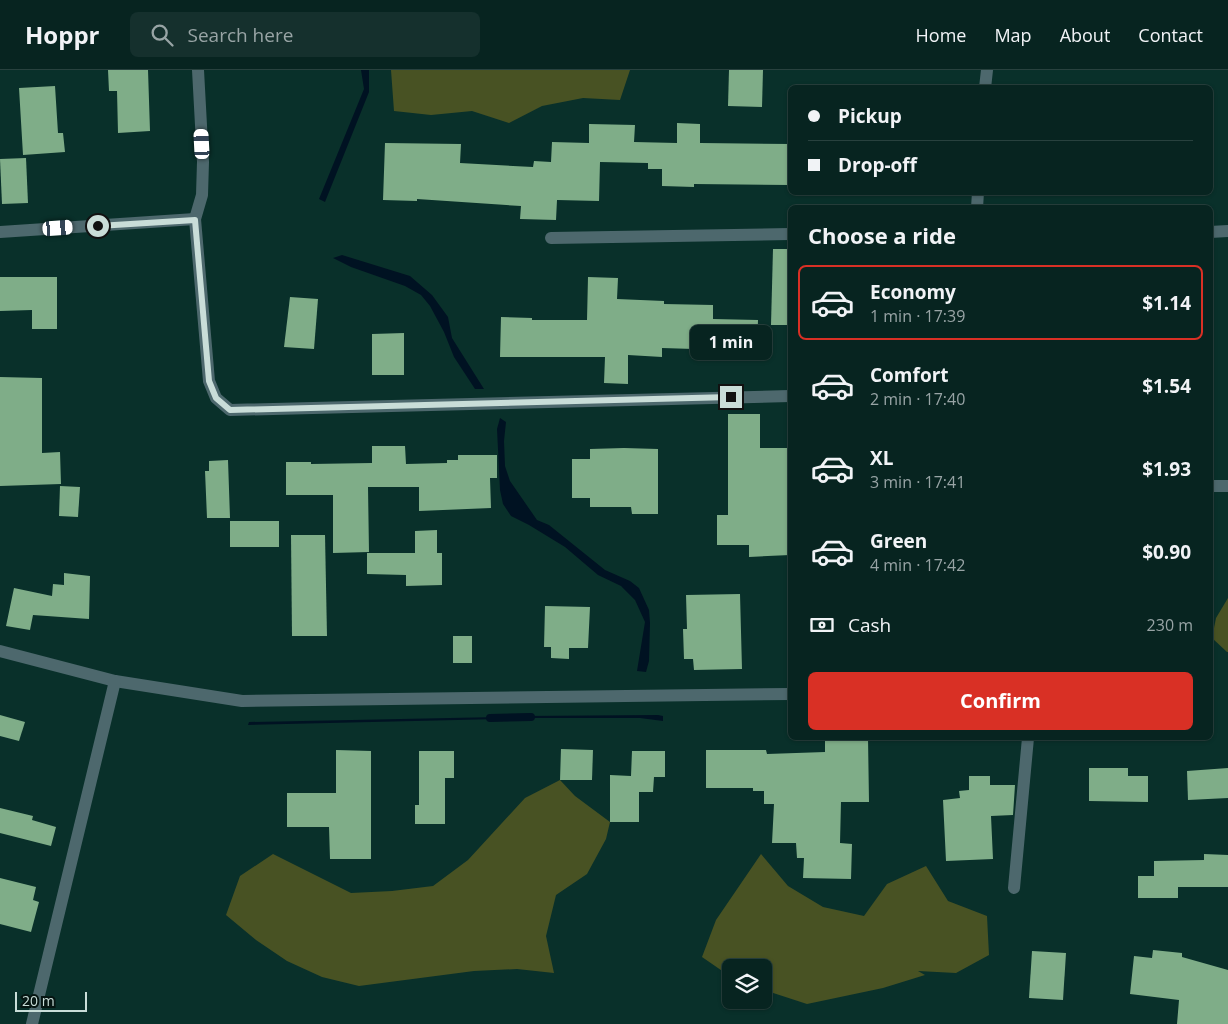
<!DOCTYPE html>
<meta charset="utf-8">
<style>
body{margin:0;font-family:"Open Sans",sans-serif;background:#15302d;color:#f1f3f6;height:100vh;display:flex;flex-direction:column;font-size:19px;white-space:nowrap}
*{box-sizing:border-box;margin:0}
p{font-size:16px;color:#98a4a5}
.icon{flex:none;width:28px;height:28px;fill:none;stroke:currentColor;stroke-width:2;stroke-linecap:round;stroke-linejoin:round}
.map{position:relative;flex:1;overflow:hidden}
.sheet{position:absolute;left:788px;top:135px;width:425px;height:535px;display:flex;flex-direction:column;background:#072420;border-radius:8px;box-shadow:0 1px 4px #0004,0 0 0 1px #28413e}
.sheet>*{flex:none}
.banner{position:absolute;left:788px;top:15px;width:425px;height:110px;border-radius:8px;box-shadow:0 1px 4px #0004,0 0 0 1px #28413e;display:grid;align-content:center;height:110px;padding:0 20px;background:#072420}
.buttons{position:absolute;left:722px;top:889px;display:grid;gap:10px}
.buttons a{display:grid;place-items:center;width:50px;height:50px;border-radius:8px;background:#072420;box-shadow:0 1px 4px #0004,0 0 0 1px #28413e;font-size:25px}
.scale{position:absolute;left:15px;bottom:12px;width:72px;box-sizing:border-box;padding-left:5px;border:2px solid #c9ddd8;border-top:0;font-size:14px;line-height:18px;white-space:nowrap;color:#c9ddd8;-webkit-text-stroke:4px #061512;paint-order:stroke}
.end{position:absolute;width:22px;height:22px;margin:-11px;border:6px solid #c9ddd8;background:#111;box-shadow:0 0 0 2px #111}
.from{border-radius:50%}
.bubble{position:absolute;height:35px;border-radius:8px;background:#072420;box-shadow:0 1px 4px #0004,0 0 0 1px #28413e;font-size:16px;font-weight:700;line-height:35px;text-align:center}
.car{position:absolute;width:15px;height:30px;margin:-15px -8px;border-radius:6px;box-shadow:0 0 4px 1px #0007;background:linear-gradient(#fff 24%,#345 0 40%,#fff 0 76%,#345 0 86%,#fff 0)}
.banner b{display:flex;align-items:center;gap:18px;height:48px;font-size:19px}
.banner b+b{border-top:1px solid #28413e}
.banner i{width:12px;height:12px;background:#f1f3f6}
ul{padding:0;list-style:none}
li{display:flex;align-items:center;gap:15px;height:75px;margin:0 10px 8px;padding:0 10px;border:2px solid transparent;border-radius:8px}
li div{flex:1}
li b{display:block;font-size:19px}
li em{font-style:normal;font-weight:700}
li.active{border-color:#d93025}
li>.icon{width:45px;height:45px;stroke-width:1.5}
h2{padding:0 20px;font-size:22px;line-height:60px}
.pay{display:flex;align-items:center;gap:12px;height:55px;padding:0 20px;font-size:19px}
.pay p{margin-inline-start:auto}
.cta{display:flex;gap:10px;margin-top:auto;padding:10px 20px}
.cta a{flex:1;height:58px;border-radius:8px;background:#d93025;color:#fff;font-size:20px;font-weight:700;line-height:58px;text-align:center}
header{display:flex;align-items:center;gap:30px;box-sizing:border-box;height:70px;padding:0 25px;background:#072420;border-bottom:1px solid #28413e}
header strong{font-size:24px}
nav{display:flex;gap:28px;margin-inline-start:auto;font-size:18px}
.search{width:350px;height:45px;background:#15302d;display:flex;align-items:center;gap:12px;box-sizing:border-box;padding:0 18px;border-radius:8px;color:#98a4a5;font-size:19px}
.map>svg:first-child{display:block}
</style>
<header>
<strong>Hoppr</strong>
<div class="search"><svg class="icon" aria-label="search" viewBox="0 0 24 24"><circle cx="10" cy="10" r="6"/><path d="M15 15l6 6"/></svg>Search here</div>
<nav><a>Home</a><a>Map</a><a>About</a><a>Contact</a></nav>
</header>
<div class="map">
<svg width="1228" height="954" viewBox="0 0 1228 954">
<rect width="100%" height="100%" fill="#09302a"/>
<g fill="#485223">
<path d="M391,0H630L620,30L583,28L542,36L509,53L472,41L431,45L394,41Z"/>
<path d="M1228,528V582H1227L1212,568L1216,548Z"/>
<path d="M560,710L575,726L610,752L606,769L587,804L556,825L546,866L554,903L517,899L474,901L359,916L322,907L287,891L256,870L226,845L240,806L273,784L351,823L392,821L433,816L468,790L525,728Z"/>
<path d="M761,784L788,816L823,837L864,846L887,814L926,796L948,831L987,846L989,885L956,903L918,901L925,905L883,918L807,934L764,920V898H731V907L702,887L716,850Z"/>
</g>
<g fill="#001222">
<path d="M361,0H369V22L325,132L319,129L364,19Z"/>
<path d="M342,185L410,206L432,225L448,247L452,268L484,319H475L454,287L444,262L430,236L421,225L405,216L351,197L333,188Z"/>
<path d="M500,348L506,352L504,371L505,396L510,411L537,450L549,455L605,500L630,511L639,518L649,540L650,553L649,591L646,602L637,601L645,552L635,530L621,516L598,505L565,477L529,455L511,446L503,434L500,420L497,359Z"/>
<path d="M658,645L663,646V651L640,648H522V646Z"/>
<path d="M499,647L500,649L248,655L249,652Z"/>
</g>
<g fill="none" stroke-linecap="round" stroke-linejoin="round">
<path stroke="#001222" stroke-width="8" d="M490,648L531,647"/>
</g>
<g fill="#7fad88">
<path d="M108,0H148L150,61L118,63L117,21H109Z"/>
<path d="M729,0H763L762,37L728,36Z"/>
<path d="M55,16L58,63H63L65,82L23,85L19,18Z"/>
<path d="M677,53L700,54V73L790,74V115L694,114V117L662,116V99H648V93L600,92L599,131L557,130L556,150L520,149L521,136L417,129V131L383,130L385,73L461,74L460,93L533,97L534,91L551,92L552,72L589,73V54L635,55L634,72L677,73Z"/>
<path d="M26,88L28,133L2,134L0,89Z"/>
<path d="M773,179H790V255H771Z"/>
<path d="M0,207H57V259H32V240L0,241Z"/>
<path d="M588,207L618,208L617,229L664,231V234L713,235V249L758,250L757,281L662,278V287L628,285V314L604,313L605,287H500L501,247L532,248V250H587Z"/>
<path d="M290,227L318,229L314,279L284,277Z"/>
<path d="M404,263V305H372V264Z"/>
<path d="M0,307L42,308V383L60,382L61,414L0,416Z"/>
<path d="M728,344H760V378H790V485L749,487V475H717V445H728Z"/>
<path d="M372,376H405L406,394L447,393V390H458V385H497V408H490L491,438L419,441V417H368L369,482L333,483V425H286V392H311V394L372,393Z"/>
<path d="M624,378L658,379V444H632L631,437H590V428H572V389H590V379Z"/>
<path d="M228,390L230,448H207L205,401H209V391Z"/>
<path d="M60,416L80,417L78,447L59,446Z"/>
<rect x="230" y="451" width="49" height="26"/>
<path d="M437,460V483H442V515L406,516V505L367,504V483H415V461Z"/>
<path d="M291,465H325L327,566H292Z"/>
<path d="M64,503L90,506L89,549L33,545L30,560L6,556L14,518L52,526L53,514L64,515Z"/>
<path d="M740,524L742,599L694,600L693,589H684L683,559H687L686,525Z"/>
<path d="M545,536L590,537L588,578H569V589L551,588V577H544Z"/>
<rect x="453" y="566" width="19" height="27"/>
<path d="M0,645L25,652L19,671L0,666Z"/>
<path d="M825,668H868L869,732H841L840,773L852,774L851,809L803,808L804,788H797L796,773H772L774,734H764V721H753V718H706V680H766L767,684L825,682Z"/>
<path d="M561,679L593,680L592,710H560Z"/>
<path d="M336,680L371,681V789H330L329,757H287V723H336Z"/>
<path d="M419,681H454V708H445V754H415V735H419Z"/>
<path d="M632,681H665V707H654L653,722H639V752H610V705L631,706Z"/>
<path d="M1089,698H1128V706H1148V732L1089,731Z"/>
<path d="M1228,698V728L1188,730L1187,701Z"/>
<path d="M969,706H990V715H1015L1013,745L991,746L993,789L946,791L943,730L960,728L959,721L969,720Z"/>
<path d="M0,738L33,746L32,750L56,757L51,776L0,763Z"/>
<path d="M1204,784L1228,785V817H1178V828H1138V806H1154V791L1204,790Z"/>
<path d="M0,808L36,817L33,830L39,832L31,862L0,854Z"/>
<path d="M1153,880L1182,883V887L1228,900V954H1177L1179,930L1130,924L1134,886L1152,888Z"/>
<path d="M1032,881L1066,883L1063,930L1029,928Z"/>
</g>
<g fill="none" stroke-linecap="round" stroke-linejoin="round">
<g stroke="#4d686d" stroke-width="12">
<path d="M198,0L203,92L202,125L195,149L209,311L216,328L230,340L790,326"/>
<path d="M985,18L987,0"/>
<path d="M977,138L978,122"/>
<path d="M0,162L195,149"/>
<path d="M1210,162L1228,161"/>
<path d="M551,168L790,164"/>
<path d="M1210,416H1228"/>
<path d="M0,581L115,611L242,631L790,624"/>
<path d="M1014,818L1028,668"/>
<path d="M32,954L115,611"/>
</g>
</g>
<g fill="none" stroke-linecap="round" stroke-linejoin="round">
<path stroke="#c9ddd8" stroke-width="6" d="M98,156L195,150L209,311L216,328L230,340L731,327"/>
</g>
</svg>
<div class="buttons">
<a><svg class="icon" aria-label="layers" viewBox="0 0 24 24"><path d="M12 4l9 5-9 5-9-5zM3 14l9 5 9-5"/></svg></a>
</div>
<div class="scale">20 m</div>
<i class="end from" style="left:98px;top:156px"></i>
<i class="end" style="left:731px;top:327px"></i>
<div class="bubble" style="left:690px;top:255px;width:82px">1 min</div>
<i class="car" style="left:202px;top:74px;rotate:357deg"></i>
<i class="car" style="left:58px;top:158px;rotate:86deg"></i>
<div class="banner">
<b><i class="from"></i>Pickup</b>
<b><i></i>Drop-off</b>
</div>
<section class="sheet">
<h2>Choose a ride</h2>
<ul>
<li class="active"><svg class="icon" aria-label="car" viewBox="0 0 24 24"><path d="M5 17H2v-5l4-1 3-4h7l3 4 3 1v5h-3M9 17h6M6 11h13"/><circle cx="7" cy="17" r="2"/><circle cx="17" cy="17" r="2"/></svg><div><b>Economy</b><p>1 min · 17:39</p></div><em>$1.14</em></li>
<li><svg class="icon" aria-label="car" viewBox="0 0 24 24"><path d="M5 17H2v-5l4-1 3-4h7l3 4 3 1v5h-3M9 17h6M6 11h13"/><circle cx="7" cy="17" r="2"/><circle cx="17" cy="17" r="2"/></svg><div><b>Comfort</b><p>2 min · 17:40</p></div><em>$1.54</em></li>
<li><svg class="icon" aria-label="car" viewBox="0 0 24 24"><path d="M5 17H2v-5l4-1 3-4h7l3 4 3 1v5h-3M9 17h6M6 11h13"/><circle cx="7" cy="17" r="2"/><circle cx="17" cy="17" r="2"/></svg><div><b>XL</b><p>3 min · 17:41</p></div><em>$1.93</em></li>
<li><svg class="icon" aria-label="car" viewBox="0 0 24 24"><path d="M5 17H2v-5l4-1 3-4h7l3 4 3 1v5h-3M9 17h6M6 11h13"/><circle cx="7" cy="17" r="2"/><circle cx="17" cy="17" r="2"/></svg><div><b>Green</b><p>4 min · 17:42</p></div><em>$0.90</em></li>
</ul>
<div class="pay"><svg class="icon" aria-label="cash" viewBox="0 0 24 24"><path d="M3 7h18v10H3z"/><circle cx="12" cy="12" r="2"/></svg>Cash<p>230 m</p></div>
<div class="cta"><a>Confirm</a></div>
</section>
</div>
